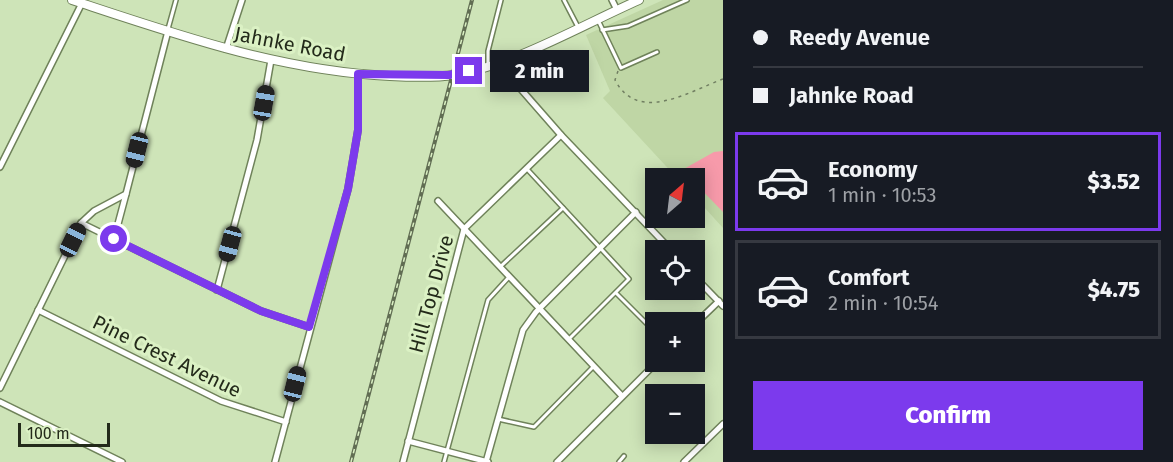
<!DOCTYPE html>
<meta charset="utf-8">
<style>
body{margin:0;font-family:"Fira Sans",sans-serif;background:#242831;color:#f1f3f6;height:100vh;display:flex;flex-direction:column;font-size:22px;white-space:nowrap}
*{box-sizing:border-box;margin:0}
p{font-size:20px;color:#9ea1a6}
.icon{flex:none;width:33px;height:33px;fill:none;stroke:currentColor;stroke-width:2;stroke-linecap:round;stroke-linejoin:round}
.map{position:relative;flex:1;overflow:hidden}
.panel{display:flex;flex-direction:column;background:#171b24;width:450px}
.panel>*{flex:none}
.guide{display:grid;align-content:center;height:132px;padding:0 30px;background:#171b24}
.needle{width:39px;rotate:28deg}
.tools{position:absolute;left:645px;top:168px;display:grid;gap:12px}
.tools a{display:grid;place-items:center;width:60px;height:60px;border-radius:0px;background:#171b24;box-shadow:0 3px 15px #0003;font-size:30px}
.scale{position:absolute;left:18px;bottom:15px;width:92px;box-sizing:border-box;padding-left:6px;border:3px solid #232a1a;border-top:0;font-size:16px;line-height:21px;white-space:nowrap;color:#232a1a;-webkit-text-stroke:4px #dbf1c4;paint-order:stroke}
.end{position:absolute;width:27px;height:27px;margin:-14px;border:8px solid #7c3aed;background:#fff;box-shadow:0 0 0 3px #fff}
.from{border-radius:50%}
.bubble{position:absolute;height:42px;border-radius:0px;background:#171b24;box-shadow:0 3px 15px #0003;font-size:20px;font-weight:800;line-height:42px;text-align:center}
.car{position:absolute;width:18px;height:36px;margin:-18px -9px;border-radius:8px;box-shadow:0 0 4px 2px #0007;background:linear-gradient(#222 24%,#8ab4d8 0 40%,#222 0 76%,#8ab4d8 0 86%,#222 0)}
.guide b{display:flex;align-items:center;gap:21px;height:57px;font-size:22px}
.guide b+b{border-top:2px solid #363941}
.guide i{width:15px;height:15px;background:#f1f3f6}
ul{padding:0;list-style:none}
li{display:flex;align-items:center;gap:18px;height:99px;margin:0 12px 9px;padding:0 18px;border:3px solid #363941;border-radius:0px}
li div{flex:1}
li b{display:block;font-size:22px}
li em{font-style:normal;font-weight:800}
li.current{border-color:#7c3aed}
li>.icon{width:54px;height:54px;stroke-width:1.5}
.button{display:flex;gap:12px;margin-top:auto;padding:12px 30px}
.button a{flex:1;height:69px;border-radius:0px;background:#7c3aed;color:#fff;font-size:24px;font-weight:800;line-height:69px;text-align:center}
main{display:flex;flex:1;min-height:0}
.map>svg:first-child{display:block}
</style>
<main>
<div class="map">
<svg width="723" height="462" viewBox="0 0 723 462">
<rect width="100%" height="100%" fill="#cee4b8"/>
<path fill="#bfd6a5" d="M663,0H723V228L695,197L694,178H677L603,98L610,91L586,35Z"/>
<path fill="#f79aaa" d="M723,151V212L695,183L694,178H690L682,170L714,152Z"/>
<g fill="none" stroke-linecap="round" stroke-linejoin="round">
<defs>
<g id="service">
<path d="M564,0L578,27"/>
<path d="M598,20L621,68L657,52"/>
<path d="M168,29L176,0"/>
<path d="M602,30L628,26L687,0"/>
<path d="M488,64V51L501,0"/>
<path d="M527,169L629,279L569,339"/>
<path d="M500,267L563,208"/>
<path d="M616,293L656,333"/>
<path d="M498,419L534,427L593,367"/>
<path d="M444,462L488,300L509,277"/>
<path d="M619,462L624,456"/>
</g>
<g id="minor">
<path d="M612,0L617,10"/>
<path d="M226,49L242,0"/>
<path d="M498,63L561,135L671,250"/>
<path d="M0,167L82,3"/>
<path d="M438,201L622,396"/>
<path d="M81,223L261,311L309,327"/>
<path d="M114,239L126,194"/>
<path d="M694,276L723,306"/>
<path d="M217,290L257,140L271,60"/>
<path d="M38,310L221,401L286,422"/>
<path d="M694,325L719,301"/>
<path d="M0,388L81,223L94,211L126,194L168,31"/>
<path d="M0,402L122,462"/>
<path d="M408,441L488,462"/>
<path d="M275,462L348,189L358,130V74"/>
<path d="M403,462L464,229L561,135"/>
<path d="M486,462L523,330L536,312L636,212"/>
<path d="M557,462L657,362"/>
<path d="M684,462L723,424"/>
</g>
<path id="secondary" d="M72,0C175,34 280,71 390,76C410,77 433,78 454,75C514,65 582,25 639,0"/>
</defs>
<use href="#service" stroke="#6f825a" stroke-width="6"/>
<use href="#minor" stroke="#6f825a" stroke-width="8"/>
<use href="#secondary" stroke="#6f825a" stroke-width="10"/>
<path stroke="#707e61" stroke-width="1.5" stroke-dasharray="3 4.5" stroke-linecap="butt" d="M618,71L615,80C638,124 688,92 723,79"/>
<use href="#service" stroke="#fff" stroke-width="3"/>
<use href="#minor" stroke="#fff" stroke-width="5"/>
<use href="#secondary" stroke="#fff" stroke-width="8"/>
<defs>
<path id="rail" d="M351,462L472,0"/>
</defs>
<use href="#rail" stroke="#616d53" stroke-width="4"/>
<use href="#rail" stroke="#dbf1c4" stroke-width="1.5" stroke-dasharray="4.5" stroke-linecap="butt"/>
</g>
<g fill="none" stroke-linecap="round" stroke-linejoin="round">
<path stroke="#7c3aed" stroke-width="8" d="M114,239L261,311L309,327L348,189L358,130V74L449,75L469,71"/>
</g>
<g text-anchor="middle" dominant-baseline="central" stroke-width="6" stroke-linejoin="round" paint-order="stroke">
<g font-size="20" fill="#232a1a" stroke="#dbf1c4">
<text transform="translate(290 44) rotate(11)">Jahnke Road</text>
<text transform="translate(431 294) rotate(-75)">Hill Top Drive</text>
<text transform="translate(167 356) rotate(26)">Pine Crest Avenue</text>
</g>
</g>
</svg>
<div class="tools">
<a><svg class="needle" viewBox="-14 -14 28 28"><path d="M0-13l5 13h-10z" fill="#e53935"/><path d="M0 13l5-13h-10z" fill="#9ea1a6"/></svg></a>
<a><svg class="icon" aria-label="locate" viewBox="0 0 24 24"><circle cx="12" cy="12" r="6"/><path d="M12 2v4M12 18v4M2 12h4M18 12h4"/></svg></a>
<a>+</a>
<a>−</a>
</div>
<div class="scale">100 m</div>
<i class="end from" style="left:114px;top:239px"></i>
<i class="end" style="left:469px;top:71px"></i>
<div class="bubble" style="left:490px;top:50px;width:99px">2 min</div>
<i class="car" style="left:264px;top:103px;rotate:10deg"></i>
<i class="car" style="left:137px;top:150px;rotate:194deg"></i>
<i class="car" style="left:73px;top:240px;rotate:26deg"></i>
<i class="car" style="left:230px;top:244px;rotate:195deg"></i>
<i class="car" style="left:295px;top:384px;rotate:14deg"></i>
</div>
<section class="panel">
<div class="guide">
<b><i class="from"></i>Reedy Avenue</b>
<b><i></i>Jahnke Road</b>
</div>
<ul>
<li class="current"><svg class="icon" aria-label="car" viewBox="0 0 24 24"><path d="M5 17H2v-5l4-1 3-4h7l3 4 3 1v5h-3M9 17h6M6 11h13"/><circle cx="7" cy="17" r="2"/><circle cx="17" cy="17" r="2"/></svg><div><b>Economy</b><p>1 min · 10:53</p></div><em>$3.52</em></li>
<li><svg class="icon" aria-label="car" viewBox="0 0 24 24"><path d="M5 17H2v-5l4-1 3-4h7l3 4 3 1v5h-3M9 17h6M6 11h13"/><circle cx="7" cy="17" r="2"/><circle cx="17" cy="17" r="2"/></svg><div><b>Comfort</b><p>2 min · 10:54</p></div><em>$4.75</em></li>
</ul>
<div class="button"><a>Confirm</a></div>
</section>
</main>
